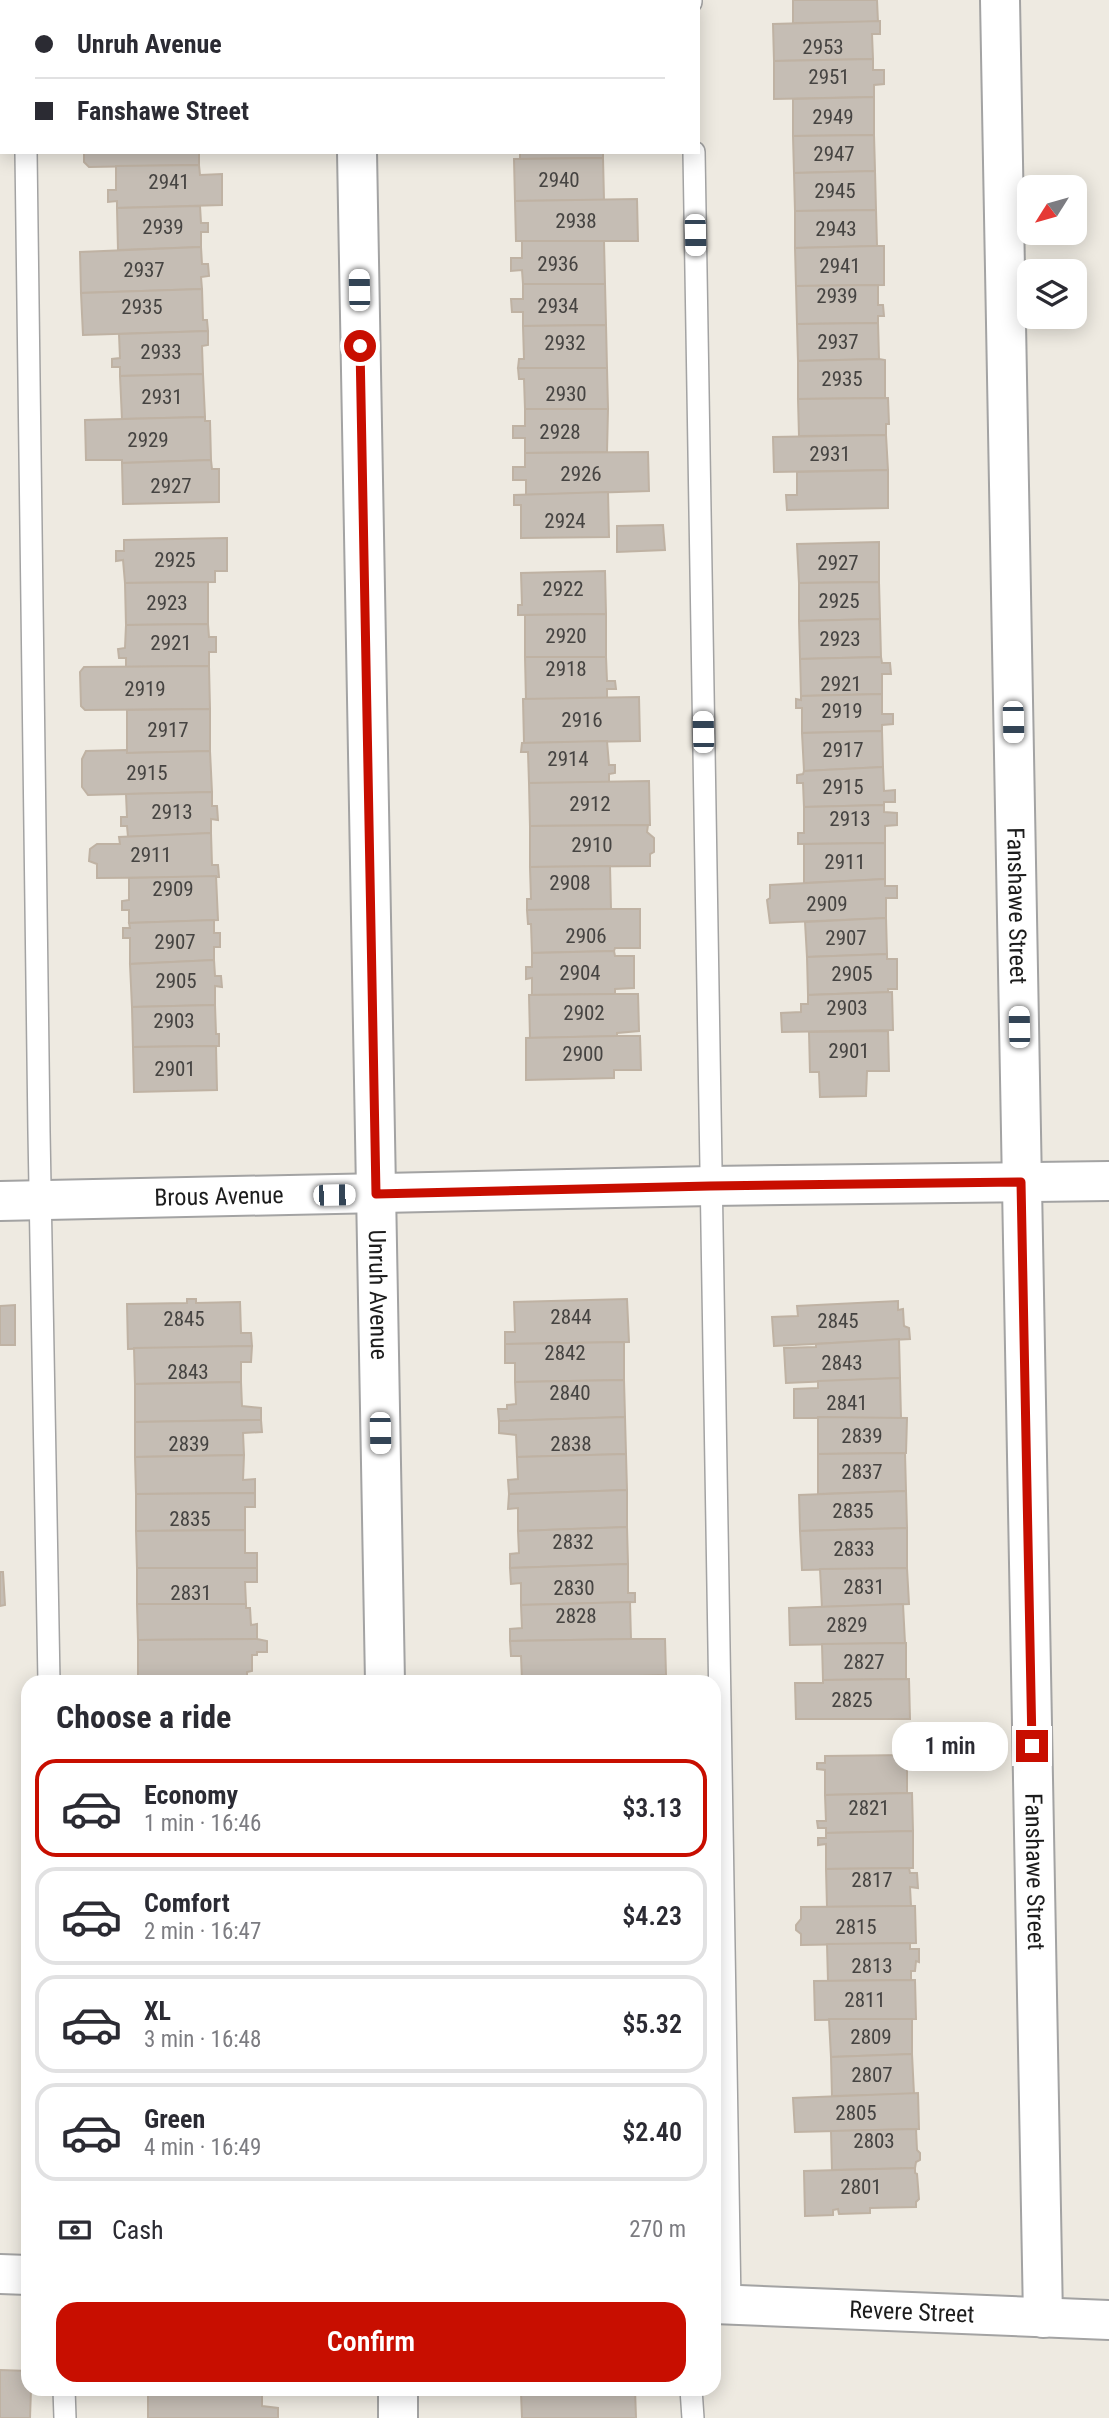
<!DOCTYPE html>
<meta charset="utf-8">
<style>
body{margin:0;font-family:"Roboto Condensed",sans-serif;background:#f2f2f3;color:#2b2b33;height:100vh;display:flex;flex-direction:column;font-size:26px;white-space:nowrap}
*{box-sizing:border-box;margin:0}
p{font-size:23px;color:#7c7c81}
.icon{flex:none;width:38px;height:38px;fill:none;stroke:currentColor;stroke-width:2;stroke-linecap:round;stroke-linejoin:round}
.map{position:relative;flex:1;overflow:hidden}
.sheet{position:absolute;left:21px;top:1675px;width:700px;height:721px;display:flex;flex-direction:column;background:#fff;border-radius:21px;box-shadow:0 4px 18px #0003}
.sheet>*{flex:none}
.hud{position:absolute;left:0px;top:0px;width:700px;height:154px;box-shadow:0 4px 18px #0003;display:grid;align-content:center;height:154px;padding:0 35px;background:#fff}
.needle{width:46px;rotate:233deg}
.buttons{position:absolute;left:1017px;top:175px;display:grid;gap:14px}
.buttons a{display:grid;place-items:center;width:70px;height:70px;border-radius:14px;background:#fff;box-shadow:0 4px 18px #0003;font-size:35px}
.end{position:absolute;width:32px;height:32px;margin:-16px;border:9px solid #c80e00;background:#fff;box-shadow:0 0 0 4px #fff}
.from{border-radius:50%}
.bubble{position:absolute;height:49px;border-radius:21px;background:#fff;box-shadow:0 4px 18px #0003;font-size:23px;font-weight:600;line-height:49px;text-align:center}
.car{position:absolute;width:21px;height:42px;margin:-21px -10px;border-radius:9px;box-shadow:0 0 5px 2px #0007;background:linear-gradient(#fff 24%,#345 0 40%,#fff 0 76%,#345 0 86%,#fff 0)}
.hud b{display:flex;align-items:center;gap:24px;height:66px;font-size:26px}
.hud b+b{border-top:2px solid #e1e1e2}
.hud i{width:18px;height:18px;background:#2b2b33}
ul{padding:0;list-style:none}
li{display:flex;align-items:center;gap:21px;height:98px;margin:0 14px 10px;padding:0 21px;border:4px solid #e1e1e2;border-radius:21px}
li div{flex:1}
li b{display:block;font-size:26px}
li em{font-style:normal;font-weight:600}
li.current{border-color:#c80e00}
li>.icon{width:63px;height:63px;stroke-width:1.5}
h2{padding:0 35px;font-size:32px;line-height:84px}
.pay{display:flex;align-items:center;gap:18px;height:77px;padding:0 35px;font-size:26px}
.pay p{margin-inline-start:auto}
.cta{display:flex;gap:14px;margin-top:auto;padding:14px 35px}
.cta a{flex:1;height:80px;border-radius:21px;background:#c80e00;color:#fff;font-size:28px;font-weight:600;line-height:80px;text-align:center}
.map>svg:first-child{display:block}
</style>
<div class="map">
<svg width="1109" height="2418" viewBox="0 0 1109 2418">
<rect width="100%" height="100%" fill="#eeeae1"/>
<g fill="#c5bdb4" stroke="#bfb2a3" stroke-width="2">
<rect x="112" y="0" width="85" height="2"/>
<rect x="516" y="0" width="113" height="2"/>
<path d="M793,0H877L878,22L793,23Z"/>
<path d="M880,21V34H872L873,59L774,61L773,24Z"/>
<path d="M873,59V70H884V84L874,85V97L774,99V61Z"/>
<path d="M874,97V135L793,136V99Z"/>
<path d="M874,135L875,171L794,173L793,136Z"/>
<path d="M84,152H199V165L89,167L84,162Z"/>
<path d="M520,152H603V158L520,159Z"/>
<path d="M603,158L604,200L515,201L514,159Z"/>
<path d="M199,165L200,175L222,174V205L117,208V201L108,202V190H116V166Z"/>
<path d="M875,171L876,210L795,211L794,173Z"/>
<path d="M637,199L638,241H516L515,201Z"/>
<path d="M200,206L201,223H208V232H201V247L118,250L117,208Z"/>
<path d="M876,210L877,246L795,248V211Z"/>
<path d="M522,241H604L605,284H523L522,270L511,271V258H522Z"/>
<path d="M877,246H884V285L796,286L795,248Z"/>
<path d="M201,247L202,264H208L209,276L201,277L202,289L81,293L80,252Z"/>
<path d="M523,284H605L606,325L523,326V312H512L511,299H523Z"/>
<path d="M878,285V305H883L884,316H878V323L797,324L796,286Z"/>
<path d="M202,289L203,320H207L208,331L83,335L81,293Z"/>
<path d="M878,323L879,359L798,361L797,324Z"/>
<path d="M606,325L607,368H518L519,359H524L523,326Z"/>
<path d="M208,331V345L202,346L203,374L120,376V367H112V359L120,358L119,334Z"/>
<path d="M879,359L885,360V398L798,399V361Z"/>
<path d="M518,368H607L608,409H525L524,379H519Z"/>
<path d="M203,374L205,417L122,419L120,376Z"/>
<path d="M888,398L889,424H886V435L799,436L798,399Z"/>
<path d="M525,409H608L607,452L525,453V438H513V426H525Z"/>
<path d="M205,417V421H210L211,460L122,463V460H86L85,420Z"/>
<path d="M886,435L888,470L774,472L773,437Z"/>
<path d="M648,452L649,491L526,495V480H513V467H525V453Z"/>
<path d="M211,460L212,469H219V502L123,504L122,463Z"/>
<path d="M888,470V508L787,510L786,495H797V472Z"/>
<path d="M608,492L609,537L521,538V505H514V495Z"/>
<path d="M663,525L665,550L617,552V526Z"/>
<path d="M227,538V571H215V582L125,583L123,560L116,561V551H124V540Z"/>
<path d="M879,542V582L799,583L797,544Z"/>
<path d="M605,571L606,614L518,615V605H522L521,573Z"/>
<path d="M208,582V624L126,625L125,583Z"/>
<path d="M879,582L880,619L799,621V583Z"/>
<path d="M606,614V657H525V615Z"/>
<path d="M880,619L881,657L800,659L799,621Z"/>
<path d="M208,624L209,637H216V652H209V666L126,667V658H119L118,649L125,648L126,625Z"/>
<path d="M525,657H606L607,681H615L616,689H607V698L526,700Z"/>
<path d="M881,657L882,663H890L891,674H882V694L801,696L800,659Z"/>
<path d="M209,666L210,709L85,710L81,706L80,672L84,667Z"/>
<path d="M882,694V714H893V724L882,725V731L802,733V708H796V699L801,700V696Z"/>
<path d="M639,697L640,741L524,743L523,699Z"/>
<path d="M210,709V751L127,753V710Z"/>
<path d="M882,731L883,767L804,771L802,733Z"/>
<path d="M607,741L609,765H615V773L609,774V783H529L528,752H521L522,743Z"/>
<path d="M127,750V753L210,751L212,792L88,795L82,787V759L86,751Z"/>
<path d="M883,767L884,791L895,790V802H884V805L804,807L803,783H797V775L803,774L804,771Z"/>
<path d="M649,781L650,825L530,826L529,783Z"/>
<path d="M212,792V806H217L218,820L211,819V833L128,837L127,826H121V817H127L126,794Z"/>
<path d="M884,805V812L897,813V825L885,826V843L798,844V833H804V807Z"/>
<path d="M648,825L647,832L654,838V852L650,854V866L530,867V826Z"/>
<path d="M211,833L212,865H218L219,877L97,878V864L89,861L90,849L97,844H120L119,837Z"/>
<path d="M885,843V879L804,883V844Z"/>
<path d="M610,866L611,909L527,910V899H531L530,867Z"/>
<path d="M216,876L218,920L129,923V910H122V901L129,900V878Z"/>
<path d="M885,879V886H897V898H886V918L770,923L767,900L770,898V885Z"/>
<path d="M611,909H640V948H615L614,951L532,953L531,924H528L527,910Z"/>
<path d="M886,918L887,954L807,957L805,922Z"/>
<path d="M214,920V933H220V947H214V960L130,964V938H123V928H130L129,923Z"/>
<path d="M614,951L615,956H634V988L615,989V994L532,995V978L526,979V967H532V953Z"/>
<path d="M887,954V959H897V989H888V992L808,995L807,957Z"/>
<path d="M214,960L215,976H221L222,987L215,986V1005L132,1007L130,964Z"/>
<path d="M892,992L893,1030L782,1032L781,1013L801,1012V1004H808V995Z"/>
<path d="M615,994H638L639,1031L617,1033V1036L530,1038L529,995Z"/>
<path d="M215,1005L216,1034H219V1046L133,1047L132,1007Z"/>
<path d="M888,1031L889,1071H867L866,1096L820,1097L819,1072H810L809,1032Z"/>
<path d="M617,1036H640L641,1070H614V1078L526,1080V1038Z"/>
<path d="M216,1046L217,1090L134,1092L133,1047Z"/>
<path d="M187,1299H196V1303L240,1302L241,1333H251L252,1346L128,1349L127,1304L187,1303Z"/>
<path d="M627,1299L629,1342L505,1344V1332H515L514,1302Z"/>
<path d="M898,1301V1310L903,1309L904,1326L909,1328L910,1339L774,1346L772,1317L798,1316L797,1306Z"/>
<path d="M15,1305V1345H0V1306Z"/>
<path d="M899,1339L900,1378L786,1383L784,1348L816,1347V1344Z"/>
<path d="M624,1342V1380L515,1382V1363H505V1344Z"/>
<path d="M252,1346L251,1362H241V1382L135,1384L134,1348Z"/>
<path d="M900,1378L901,1418H794V1389L818,1388V1381Z"/>
<path d="M624,1380L625,1417L499,1421L498,1409H507V1405L516,1404L515,1382Z"/>
<path d="M241,1382L242,1406L261,1408V1420L135,1422V1384Z"/>
<path d="M625,1417L626,1454L517,1457L516,1435L499,1433V1421Z"/>
<path d="M818,1417L907,1418L906,1453L818,1454Z"/>
<path d="M261,1420L262,1432L243,1433L244,1455L135,1457V1422Z"/>
<path d="M905,1453L906,1491L818,1494V1454Z"/>
<path d="M626,1454L627,1490L509,1494L508,1480L518,1479L517,1457Z"/>
<path d="M244,1455L243,1480L255,1479V1493L136,1494L135,1457Z"/>
<path d="M627,1490V1527L518,1531V1508L508,1509L509,1494Z"/>
<path d="M906,1491L907,1528L800,1531L799,1495Z"/>
<path d="M255,1493V1507H245V1530L136,1531V1494Z"/>
<path d="M627,1527L628,1564L510,1568V1554L519,1553L518,1531Z"/>
<path d="M907,1528V1568L802,1570L800,1531Z"/>
<path d="M245,1530V1553H257V1568H137L136,1531Z"/>
<path d="M628,1564V1593H635V1602L521,1605V1583L511,1584L510,1568Z"/>
<path d="M137,1568H257V1582H245L246,1604H137Z"/>
<path d="M907,1568L909,1604L822,1607L820,1569Z"/>
<path d="M0,1572H3L5,1605L0,1606Z"/>
<path d="M630,1602L631,1639L510,1641V1629L522,1628L521,1605Z"/>
<path d="M137,1604H246V1608H250L251,1625L257,1624V1639L138,1640Z"/>
<path d="M903,1604L905,1643L790,1645L789,1608Z"/>
<path d="M257,1639L267,1641V1652H257V1655H252V1671L247,1672V1677L138,1678V1640Z"/>
<path d="M631,1639H665L666,1675L522,1680L521,1656H511L510,1641Z"/>
<path d="M906,1643V1679L823,1680L822,1644Z"/>
<path d="M247,1677L248,1682H138V1678Z"/>
<path d="M629,1677V1682H522V1680Z"/>
<path d="M909,1679L910,1719H796L795,1683H823V1680Z"/>
<path d="M907,1755V1793L825,1795V1770L817,1769V1763H825V1756Z"/>
<path d="M912,1793L913,1831L826,1833V1828H818L817,1821H826L825,1795Z"/>
<path d="M913,1831V1868H909L826,1869V1844L818,1845V1838H826V1833Z"/>
<path d="M909,1868L910,1873H917L918,1888L910,1887L911,1906L827,1907L826,1869Z"/>
<path d="M911,1906H915L916,1943L801,1945V1934L796,1930V1925L801,1919V1907Z"/>
<path d="M910,1943V1949H919V1962L916,1961L915,1971H911V1980L828,1981L827,1944Z"/>
<path d="M915,1980L916,2019L815,2020L814,1981Z"/>
<path d="M829,2019H912V2054L831,2057Z"/>
<path d="M912,2054L914,2094L832,2096L831,2057Z"/>
<path d="M918,2093L919,2129L795,2132L793,2098Z"/>
<path d="M916,2129L917,2150L920,2153V2160L916,2162L915,2168L832,2170L831,2131Z"/>
<path d="M915,2168V2173L917,2174L919,2199L916,2202V2207L870,2208V2213L839,2214L838,2209L833,2210V2215L805,2216L804,2171Z"/>
<path d="M0,2370L28,2371V2389H31L30,2418H0Z"/>
<path d="M148,2389H262V2406L278,2408V2418H148Z"/>
<path d="M525,2389H635L636,2418H522L521,2393H525Z"/>
</g>
<g fill="none" stroke-linecap="round" stroke-linejoin="round">
<defs>
<g id="service">
<path d="M24,0V2"/>
<path d="M691,0V2"/>
<path d="M26,152L39,1132L49,1682"/>
<path d="M694,152L730,2305"/>
<path d="M64,2389L65,2418"/>
<path d="M691,2389L693,2418"/>
</g>
<g id="minor">
<path d="M354,0V2"/>
<path id="s1" d="M1000,0L1043,2318"/>
<path id="s2" d="M357,152L385,1682"/>
<path id="s3" d="M0,1201L711,1186L1109,1181"/>
<path d="M0,2274L28,2275"/>
<path id="s4" d="M714,2304L1109,2320"/>
<path d="M398,2389V2418"/>
</g>
</defs>
<use href="#service" stroke="#a3a3a3" stroke-width="24"/>
<use href="#minor" stroke="#a3a3a3" stroke-width="42"/>
<use href="#service" stroke="#fff" stroke-width="21"/>
<use href="#minor" stroke="#fff" stroke-width="38"/>
</g>
<g fill="none" stroke-linecap="round" stroke-linejoin="round">
<path stroke="#c80e00" stroke-width="9" d="M360,346L376,1194L710,1186L1021,1182L1032,1746"/>
</g>
<g text-anchor="middle" dominant-baseline="central" stroke-width="6" stroke-linejoin="round" paint-order="stroke">
<g font-size="21" fill="#464442">
<text x="823" y="47">2953</text>
<text x="829" y="77">2951</text>
<text x="833" y="117">2949</text>
<text x="834" y="154">2947</text>
<text x="559" y="180">2940</text>
<text x="169" y="182">2941</text>
<text x="835" y="191">2945</text>
<text x="576" y="221">2938</text>
<text x="163" y="227">2939</text>
<text x="836" y="229">2943</text>
<text x="558" y="264">2936</text>
<text x="840" y="266">2941</text>
<text x="144" y="270">2937</text>
<text x="837" y="296">2939</text>
<text x="558" y="306">2934</text>
<text x="142" y="307">2935</text>
<text x="838" y="342">2937</text>
<text x="565" y="343">2932</text>
<text x="161" y="352">2933</text>
<text x="842" y="379">2935</text>
<text x="566" y="394">2930</text>
<text x="162" y="397">2931</text>
<text x="560" y="432">2928</text>
<text x="148" y="440">2929</text>
<text x="830" y="454">2931</text>
<text x="581" y="474">2926</text>
<text x="171" y="486">2927</text>
<text x="565" y="521">2924</text>
<text x="175" y="560">2925</text>
<text x="838" y="563">2927</text>
<text x="563" y="589">2922</text>
<text x="839" y="601">2925</text>
<text x="167" y="603">2923</text>
<text x="566" y="636">2920</text>
<text x="840" y="639">2923</text>
<text x="171" y="643">2921</text>
<text x="566" y="669">2918</text>
<text x="841" y="684">2921</text>
<text x="145" y="689">2919</text>
<text x="842" y="711">2919</text>
<text x="582" y="720">2916</text>
<text x="168" y="730">2917</text>
<text x="843" y="750">2917</text>
<text x="568" y="759">2914</text>
<text x="147" y="773">2915</text>
<text x="843" y="787">2915</text>
<text x="590" y="804">2912</text>
<text x="172" y="812">2913</text>
<text x="850" y="819">2913</text>
<text x="592" y="845">2910</text>
<text x="151" y="855">2911</text>
<text x="845" y="862">2911</text>
<text x="570" y="883">2908</text>
<text x="173" y="889">2909</text>
<text x="827" y="904">2909</text>
<text x="586" y="936">2906</text>
<text x="846" y="938">2907</text>
<text x="175" y="942">2907</text>
<text x="580" y="973">2904</text>
<text x="852" y="974">2905</text>
<text x="176" y="981">2905</text>
<text x="847" y="1008">2903</text>
<text x="584" y="1013">2902</text>
<text x="174" y="1021">2903</text>
<text x="849" y="1051">2901</text>
<text x="583" y="1054">2900</text>
<text x="175" y="1069">2901</text>
<text x="571" y="1317">2844</text>
<text x="184" y="1319">2845</text>
<text x="838" y="1321">2845</text>
<text x="565" y="1353">2842</text>
<text x="842" y="1363">2843</text>
<text x="188" y="1372">2843</text>
<text x="570" y="1393">2840</text>
<text x="847" y="1403">2841</text>
<text x="862" y="1436">2839</text>
<text x="189" y="1444">2839</text>
<text x="571" y="1444">2838</text>
<text x="862" y="1472">2837</text>
<text x="853" y="1511">2835</text>
<text x="190" y="1519">2835</text>
<text x="573" y="1542">2832</text>
<text x="854" y="1549">2833</text>
<text x="864" y="1587">2831</text>
<text x="574" y="1588">2830</text>
<text x="191" y="1593">2831</text>
<text x="576" y="1616">2828</text>
<text x="847" y="1625">2829</text>
<text x="864" y="1662">2827</text>
<text x="852" y="1700">2825</text>
<text x="869" y="1808">2821</text>
<text x="872" y="1880">2817</text>
<text x="856" y="1927">2815</text>
<text x="872" y="1966">2813</text>
<text x="865" y="2000">2811</text>
<text x="871" y="2037">2809</text>
<text x="872" y="2075">2807</text>
<text x="856" y="2113">2805</text>
<text x="874" y="2141">2803</text>
<text x="861" y="2187">2801</text>
</g>
<g font-size="24" fill="#1c1c1c" stroke="#fff">
<text stroke="none"><textPath href="#s1" startOffset="906">Fanshawe Street</textPath></text>
<text stroke="none"><textPath href="#s3" startOffset="219">Brous Avenue</textPath></text>
<text stroke="none"><textPath href="#s2" startOffset="1143">Unruh Avenue</textPath></text>
<text stroke="none"><textPath href="#s1" startOffset="1872">Fanshawe Street</textPath></text>
<text stroke="none"><textPath href="#s4" startOffset="198">Revere Street</textPath></text>
</g>
</g>
</svg>
<div class="buttons">
<a><svg class="needle" viewBox="-14 -14 28 28"><path d="M0-13l5 13h-10z" fill="#e53935"/><path d="M0 13l5-13h-10z" fill="#7c7c81"/></svg></a>
<a><svg class="icon" aria-label="layers" viewBox="0 0 24 24"><path d="M12 4l9 5-9 5-9-5zM3 14l9 5 9-5"/></svg></a>
</div>
<i class="end from" style="left:360px;top:346px"></i>
<i class="end" style="left:1032px;top:1746px"></i>
<div class="bubble" style="left:892px;top:1722px;width:116px">1 min</div>
<i class="car" style="left:695px;top:235px;rotate:179deg"></i>
<i class="car" style="left:359px;top:290px;rotate:359deg"></i>
<i class="car" style="left:1013px;top:722px;rotate:179deg"></i>
<i class="car" style="left:703px;top:732px;rotate:359deg"></i>
<i class="car" style="left:1019px;top:1027px;rotate:359deg"></i>
<i class="car" style="left:334px;top:1195px;rotate:89deg"></i>
<i class="car" style="left:380px;top:1433px;rotate:179deg"></i>
<div class="hud">
<b><i class="from"></i>Unruh Avenue</b>
<b><i></i>Fanshawe Street</b>
</div>
<section class="sheet">
<h2>Choose a ride</h2>
<ul>
<li class="current"><svg class="icon" aria-label="car" viewBox="0 0 24 24"><path d="M5 17H2v-5l4-1 3-4h7l3 4 3 1v5h-3M9 17h6M6 11h13"/><circle cx="7" cy="17" r="2"/><circle cx="17" cy="17" r="2"/></svg><div><b>Economy</b><p>1 min · 16:46</p></div><em>$3.13</em></li>
<li><svg class="icon" aria-label="car" viewBox="0 0 24 24"><path d="M5 17H2v-5l4-1 3-4h7l3 4 3 1v5h-3M9 17h6M6 11h13"/><circle cx="7" cy="17" r="2"/><circle cx="17" cy="17" r="2"/></svg><div><b>Comfort</b><p>2 min · 16:47</p></div><em>$4.23</em></li>
<li><svg class="icon" aria-label="car" viewBox="0 0 24 24"><path d="M5 17H2v-5l4-1 3-4h7l3 4 3 1v5h-3M9 17h6M6 11h13"/><circle cx="7" cy="17" r="2"/><circle cx="17" cy="17" r="2"/></svg><div><b>XL</b><p>3 min · 16:48</p></div><em>$5.32</em></li>
<li><svg class="icon" aria-label="car" viewBox="0 0 24 24"><path d="M5 17H2v-5l4-1 3-4h7l3 4 3 1v5h-3M9 17h6M6 11h13"/><circle cx="7" cy="17" r="2"/><circle cx="17" cy="17" r="2"/></svg><div><b>Green</b><p>4 min · 16:49</p></div><em>$2.40</em></li>
</ul>
<div class="pay"><svg class="icon" aria-label="cash" viewBox="0 0 24 24"><path d="M3 7h18v10H3z"/><circle cx="12" cy="12" r="2"/></svg>Cash<p>270 m</p></div>
<div class="cta"><a>Confirm</a></div>
</section>
</div>
